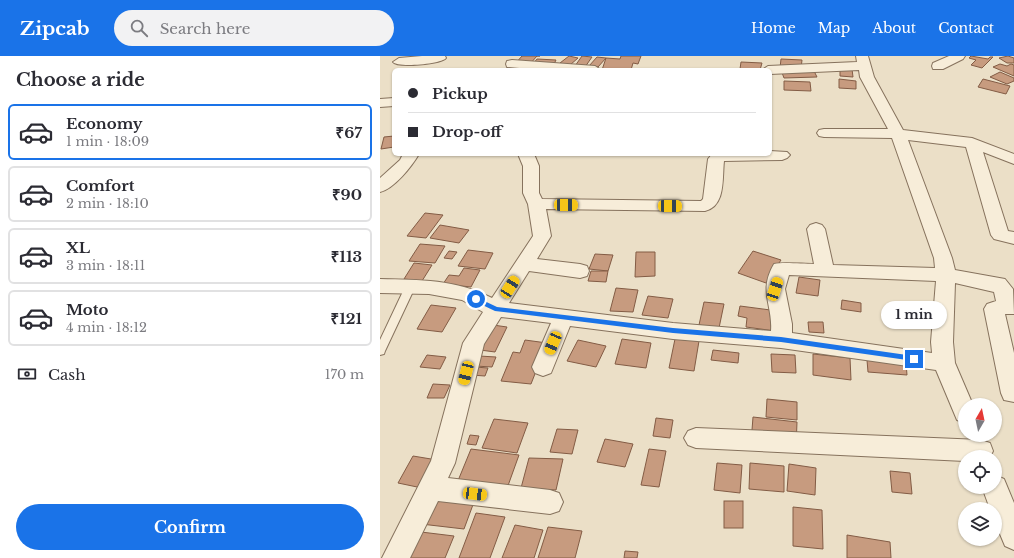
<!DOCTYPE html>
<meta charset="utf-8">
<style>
body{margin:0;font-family:"Libre Baskerville",serif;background:#f2f2f3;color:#2b2b33;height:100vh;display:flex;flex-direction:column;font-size:15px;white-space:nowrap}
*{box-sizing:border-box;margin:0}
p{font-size:13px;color:#7c7c81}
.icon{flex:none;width:22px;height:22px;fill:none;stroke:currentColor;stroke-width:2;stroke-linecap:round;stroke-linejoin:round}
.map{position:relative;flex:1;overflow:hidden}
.side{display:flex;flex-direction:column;background:#fff;width:380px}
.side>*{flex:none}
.banner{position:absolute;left:12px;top:12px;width:380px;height:88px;border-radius:6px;box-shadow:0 1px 3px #0004;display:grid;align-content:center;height:88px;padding:0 16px;background:#fff}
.needle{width:26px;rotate:9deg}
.fabs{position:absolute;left:578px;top:342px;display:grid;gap:8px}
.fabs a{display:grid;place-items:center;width:44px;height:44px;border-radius:50%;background:#fff;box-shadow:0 1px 3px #0004;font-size:20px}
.end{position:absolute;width:18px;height:18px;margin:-9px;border:5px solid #1a73e8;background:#fff;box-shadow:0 0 0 2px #fff}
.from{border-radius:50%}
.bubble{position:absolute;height:28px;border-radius:14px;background:#fff;box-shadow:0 1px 3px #0004;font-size:13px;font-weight:700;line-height:28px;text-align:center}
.car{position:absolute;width:12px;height:24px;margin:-12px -6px;border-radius:5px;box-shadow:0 0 3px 1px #0007;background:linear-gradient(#f5c518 24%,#345 0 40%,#f5c518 0 76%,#345 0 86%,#f5c518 0)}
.banner b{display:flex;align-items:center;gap:14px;height:38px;font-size:15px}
.banner b+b{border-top:1px solid #e1e1e2}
.banner i{width:10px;height:10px;background:#2b2b33}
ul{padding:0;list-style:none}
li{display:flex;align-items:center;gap:12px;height:56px;margin:0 8px 6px;padding:0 8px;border:2px solid #e1e1e2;border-radius:6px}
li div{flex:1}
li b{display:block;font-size:15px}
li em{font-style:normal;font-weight:700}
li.active{border-color:#1a73e8}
li>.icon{width:36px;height:36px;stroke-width:1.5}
h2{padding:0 16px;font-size:18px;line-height:48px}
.pay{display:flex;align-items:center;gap:10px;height:44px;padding:0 16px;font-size:15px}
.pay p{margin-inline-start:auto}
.cta{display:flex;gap:8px;margin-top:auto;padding:8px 16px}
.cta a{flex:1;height:46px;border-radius:24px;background:#1a73e8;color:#fff;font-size:16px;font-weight:700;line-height:46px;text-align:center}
header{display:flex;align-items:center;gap:24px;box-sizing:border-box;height:56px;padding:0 20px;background:#1a73e8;color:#fff}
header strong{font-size:19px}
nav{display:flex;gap:22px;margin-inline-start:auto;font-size:14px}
.search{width:280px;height:36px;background:#f2f2f3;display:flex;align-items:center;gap:10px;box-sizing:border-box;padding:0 14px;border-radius:22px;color:#7c7c81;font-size:15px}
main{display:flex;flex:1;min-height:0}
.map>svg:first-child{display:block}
</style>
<header>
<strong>Zipcab</strong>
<div class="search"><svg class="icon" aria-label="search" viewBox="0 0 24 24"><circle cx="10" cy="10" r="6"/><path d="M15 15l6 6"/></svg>Search here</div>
<nav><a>Home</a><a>Map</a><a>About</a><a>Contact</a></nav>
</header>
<main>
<section class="side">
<h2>Choose a ride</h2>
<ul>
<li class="active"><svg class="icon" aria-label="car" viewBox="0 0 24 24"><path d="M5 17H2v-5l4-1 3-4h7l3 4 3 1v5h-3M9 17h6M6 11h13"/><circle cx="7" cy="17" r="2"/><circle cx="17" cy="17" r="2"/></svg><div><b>Economy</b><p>1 min · 18:09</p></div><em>₹67</em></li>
<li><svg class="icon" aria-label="car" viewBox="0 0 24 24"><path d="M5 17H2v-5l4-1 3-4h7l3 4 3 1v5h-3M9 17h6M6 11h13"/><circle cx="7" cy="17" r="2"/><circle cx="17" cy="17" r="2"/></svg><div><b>Comfort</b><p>2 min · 18:10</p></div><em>₹90</em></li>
<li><svg class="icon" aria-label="car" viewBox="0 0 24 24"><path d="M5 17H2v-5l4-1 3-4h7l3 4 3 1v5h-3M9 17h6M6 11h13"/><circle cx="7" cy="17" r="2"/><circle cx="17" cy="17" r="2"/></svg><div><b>XL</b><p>3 min · 18:11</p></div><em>₹113</em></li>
<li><svg class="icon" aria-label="car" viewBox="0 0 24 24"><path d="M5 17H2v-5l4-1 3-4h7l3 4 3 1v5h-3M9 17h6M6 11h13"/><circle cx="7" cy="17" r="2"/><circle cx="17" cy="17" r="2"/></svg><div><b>Moto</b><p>4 min · 18:12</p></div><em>₹121</em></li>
</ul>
<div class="pay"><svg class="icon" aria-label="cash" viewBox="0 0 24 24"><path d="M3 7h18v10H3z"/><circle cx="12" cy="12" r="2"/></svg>Cash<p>170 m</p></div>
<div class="cta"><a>Confirm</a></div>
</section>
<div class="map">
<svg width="634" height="502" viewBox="0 0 634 502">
<rect width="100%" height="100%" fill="#ebdfc7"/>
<g fill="#c79b7f" stroke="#835c45">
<path d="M142,0H160H157L149,9L135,8Z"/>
<path d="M189,0L198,2L190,9L180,7Z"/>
<path d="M202,0L212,1L205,11L195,10Z"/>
<path d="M241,0H261L258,8L253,7L251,14H222L226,2L240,3Z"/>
<path d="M591,0L608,3L610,1H613L602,12L591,9L596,4L589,2Z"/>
<path d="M628,0L634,2V7H627L619,2Z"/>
<path d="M217,1L226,2L218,11L209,10Z"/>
<path d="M157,3L176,4L173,10L153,8Z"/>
<path d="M401,3L422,4L421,13L400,12Z"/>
<path d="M361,6L382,7L380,14L360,13Z"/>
<path d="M620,8L627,10L631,8L634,9V20L613,11Z"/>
<path d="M460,12L472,13L473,21L460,20Z"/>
<path d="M401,14L434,15L437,21L404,22Z"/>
<path d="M620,16L634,22V25L627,28L610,21Z"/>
<path d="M459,23L476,25V33L459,32Z"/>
<path d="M603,23L630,30L626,38L598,31Z"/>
<path d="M404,25L430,26L431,35L404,34Z"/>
<path d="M14,80V91L1,93L4,81Z"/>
<path d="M45,157L63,159L46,182L27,180Z"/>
<path d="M60,169L89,174L79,187L50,182Z"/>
<path d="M40,188L65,190L55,207L29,205Z"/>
<path d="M88,194L113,197L105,213L78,210Z"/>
<path d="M69,195L77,196L72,203L64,202Z"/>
<path d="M373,195L401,204L386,227L358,217Z"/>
<path d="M256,196H275V220L255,221Z"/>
<path d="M215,198L233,199L228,215L209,213Z"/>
<path d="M34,207L52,209L42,225L24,223Z"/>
<path d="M84,212L100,214L91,231L63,228L69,219L79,220Z"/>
<path d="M211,215H228L226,226L208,225Z"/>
<path d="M419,221L440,224L438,240L416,237Z"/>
<path d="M236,232L258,234L253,256L230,255Z"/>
<path d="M268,240L293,243L288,262L262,259Z"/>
<path d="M462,244L481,247V256L461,253Z"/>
<path d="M324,246L344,248L339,272L319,269Z"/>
<path d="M51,249L76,252L62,276L37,273Z"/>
<path d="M360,250L398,255L395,275L366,271L367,262L358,260Z"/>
<path d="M428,266H443L444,277L429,276Z"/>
<path d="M113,269L127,271L115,296L100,294Z"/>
<path d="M242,283L271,287L266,312L235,308Z"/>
<path d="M295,283L319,285L314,315L289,312Z"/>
<path d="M145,284L167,287L151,328L121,325L133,296L140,297Z"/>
<path d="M198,284L226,290L216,311L187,305Z"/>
<path d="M333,294L359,297L358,307L331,304Z"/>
<path d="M391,298L415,299L416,317L392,316Z"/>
<path d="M433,298L470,302L471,324L433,319Z"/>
<path d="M47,299L66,301L60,313L40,311Z"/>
<path d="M99,300L116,301L112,311L95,310Z"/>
<path d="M487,304L526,307L527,319L488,316Z"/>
<path d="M95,311L108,312L105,320L91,319Z"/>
<path d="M53,328L70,329L64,342H47Z"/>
<path d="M387,343L417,346V364L386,361Z"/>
<path d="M373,361L417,366L416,392L371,387Z"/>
<path d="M276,362L293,364L290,382L273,380Z"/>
<path d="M114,363L148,367L137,397L102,392Z"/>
<path d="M177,373L198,374L192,398L170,396Z"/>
<path d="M90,379L99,380L96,389L87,388Z"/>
<path d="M225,383L253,388L245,411L217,406Z"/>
<path d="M91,393L139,399L125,438L75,432Z"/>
<path d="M269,393L286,395L279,431L261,429Z"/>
<path d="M33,400L57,404L42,432L18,427Z"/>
<path d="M149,402L183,403L176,434L141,432Z"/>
<path d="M337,407L362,409L360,437L334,434Z"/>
<path d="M370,407L404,410V436L369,433Z"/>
<path d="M409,408L436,412L435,439L407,435Z"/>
<path d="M510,415L530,417L532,438L512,436Z"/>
<path d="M53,441L94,446L84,473L41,468Z"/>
<rect x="344" y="445" width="19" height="27"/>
<path d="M413,451L442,454L443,493L413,490Z"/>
<path d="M96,457L125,461L110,502H79Z"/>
<path d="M135,469L163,474L154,502H122Z"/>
<path d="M168,471L202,475L195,502H158Z"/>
<path d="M41,476L74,480L65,502H29Z"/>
<path d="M467,479L510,486L511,502H467Z"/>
<path d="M245,495L258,496L257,502H244Z"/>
</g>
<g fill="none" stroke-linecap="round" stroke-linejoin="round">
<defs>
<path id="service" d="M31,226L36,229L5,295L4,298L0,299V284L26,229Z"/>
<g id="minor">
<path d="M42,0H65L66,2C62,8 17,12 13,6L19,2Z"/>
<path d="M476,0H488L494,21L523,74L592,82L634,98V108L603,96L628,175L634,176V188L614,183L611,179L586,91L528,84L572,202L575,214L625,223L633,233L634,258H625L634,297V346L624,344L621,337L604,253L607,248L616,245L614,236L575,227L573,286L575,307L593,349H585V367L577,364L556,314L401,292L293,283L190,270L171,317L163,320L155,317L152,311L171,267L121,261L104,288L75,407L68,422L170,434L179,437L183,446L179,455L170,458L58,445L30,502H2L51,405L83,287L103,256L82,244L49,238L0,237V223C40,224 76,223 112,242L153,180L148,148L143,137V110L138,98H154L159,110V137L162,143L321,145L323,143L328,103L332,98H390V95L407,96L410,99L407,102L402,104L344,105C342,122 346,150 325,155L166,153L171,180L157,203L200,208L207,210L209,215L207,220L200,222L149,215L129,247L293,267L391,275C393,249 378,235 394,208C403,206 423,208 434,208L427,173L430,169L436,167L442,169L445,173L453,209L555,212L554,202L512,82L444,81L439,80L437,77L439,74L444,73H508L480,21L479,14L390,18V14H382L388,10L477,6ZM409,219L556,225L551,286L552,297L412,277V268L405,233Z"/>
<path d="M569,0H585L583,3L563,13H553L552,10L553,7Z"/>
<path d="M132,4L215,10L221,14H162L127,11L126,8L127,5Z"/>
<path d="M14,42V50L0,51V43Z"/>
<path d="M23,98H39C32,110 14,133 0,136V122L20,104Z"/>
<path d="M316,372L601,384L610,387L613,395L610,401H585V405L316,392L308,389L304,382L308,375Z"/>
<path d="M615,419L624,423L634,447V494L625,490L615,466V453H610L602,431H615Z"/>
</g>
</defs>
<use href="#service" stroke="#86725d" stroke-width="2"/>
<use href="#minor" stroke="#86725d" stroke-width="2"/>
<use href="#service" fill="#f7edd9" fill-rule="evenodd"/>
<use href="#minor" fill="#f7edd9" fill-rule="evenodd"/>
</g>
<path fill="#1a73e8" d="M96,241L117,251L293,272L401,281L534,300L537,303L534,305L401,286L293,277L115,255L94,245V242Z"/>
</svg>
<div class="fabs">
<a><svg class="needle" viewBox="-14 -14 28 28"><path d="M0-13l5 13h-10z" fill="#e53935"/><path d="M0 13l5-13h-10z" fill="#7c7c81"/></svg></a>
<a><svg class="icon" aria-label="locate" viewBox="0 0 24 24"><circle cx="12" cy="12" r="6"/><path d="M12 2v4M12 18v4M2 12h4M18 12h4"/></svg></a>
<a><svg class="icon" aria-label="layers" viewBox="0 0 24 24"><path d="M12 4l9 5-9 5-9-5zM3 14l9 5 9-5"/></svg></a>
</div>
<i class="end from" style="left:96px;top:243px"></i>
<i class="end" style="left:534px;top:303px"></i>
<div class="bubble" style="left:501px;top:245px;width:66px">1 min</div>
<i class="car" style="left:186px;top:149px;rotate:91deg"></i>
<i class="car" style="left:290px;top:150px;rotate:91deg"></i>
<i class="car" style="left:130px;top:231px;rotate:33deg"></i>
<i class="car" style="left:395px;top:233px;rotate:18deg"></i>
<i class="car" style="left:173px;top:287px;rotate:203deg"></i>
<i class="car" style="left:86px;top:317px;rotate:194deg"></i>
<i class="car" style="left:95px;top:438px;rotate:97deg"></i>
<div class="banner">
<b><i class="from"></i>Pickup</b>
<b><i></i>Drop-off</b>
</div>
</div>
</main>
